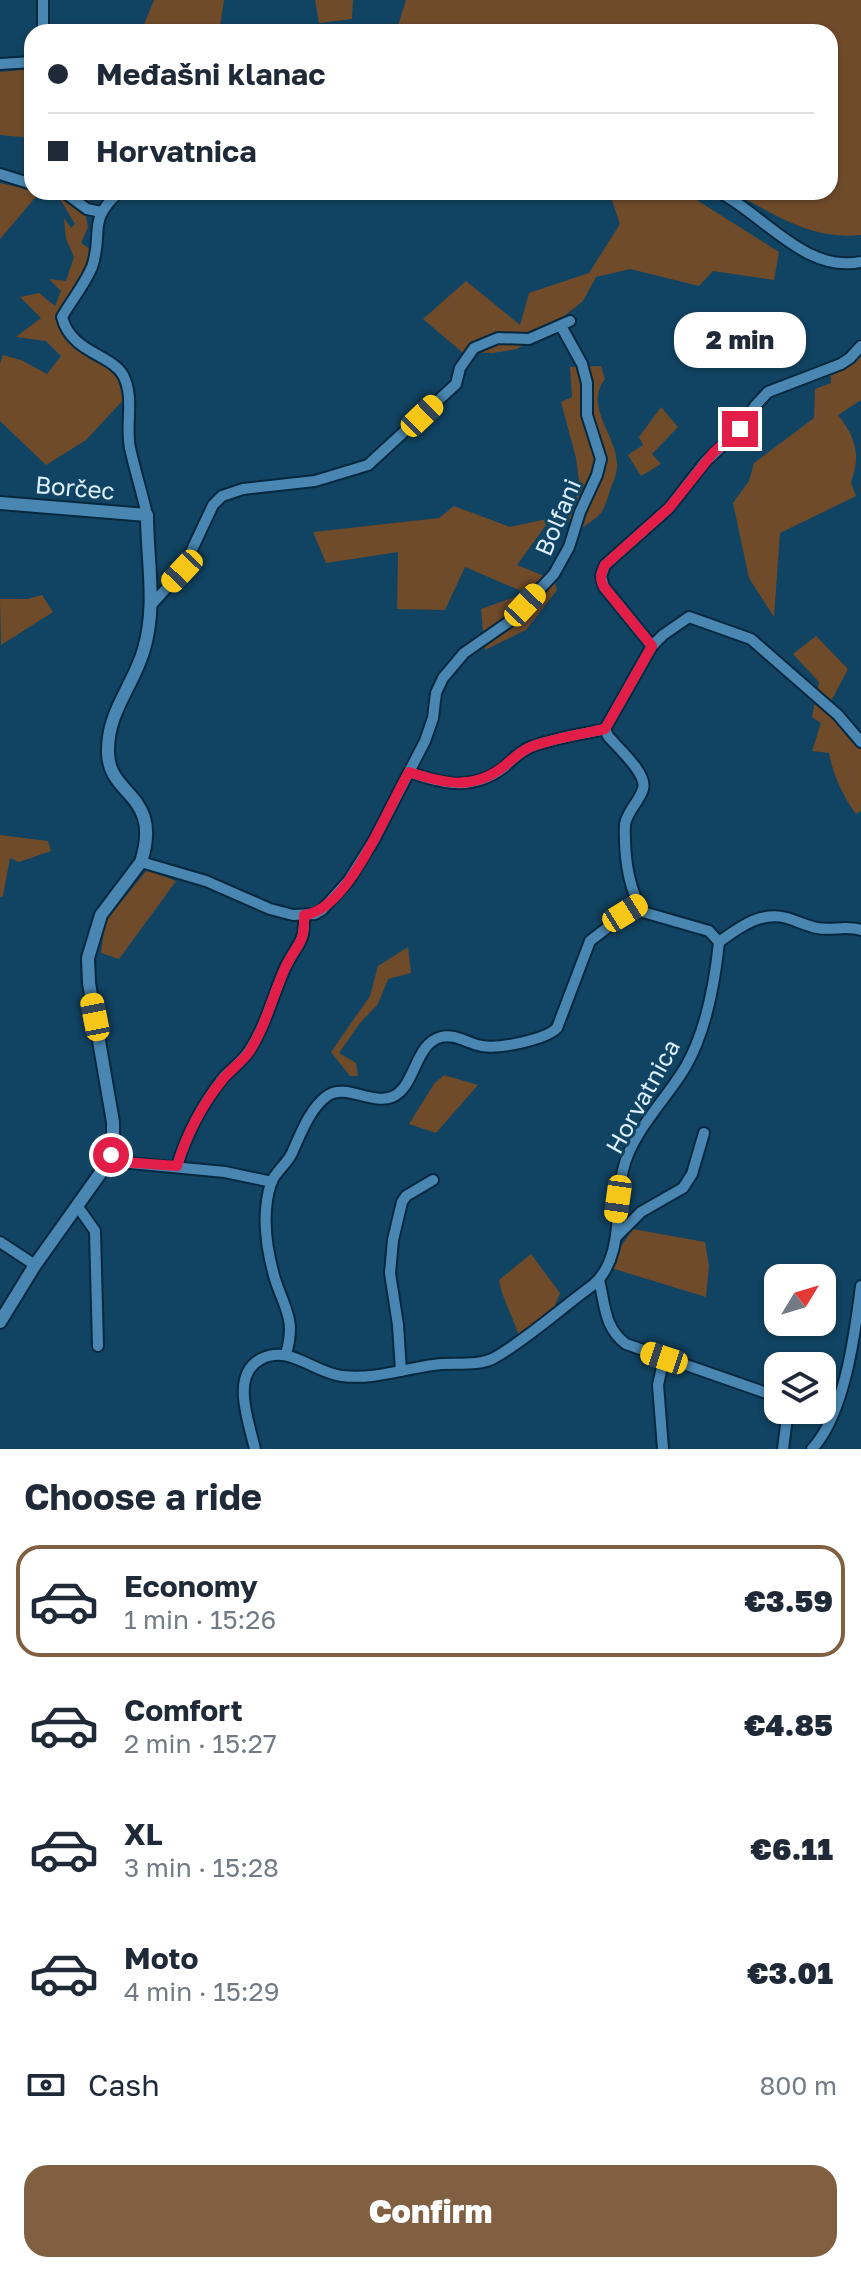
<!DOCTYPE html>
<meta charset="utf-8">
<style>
body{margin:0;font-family:"Golos Text",sans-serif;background:#f2f2f3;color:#1f2937;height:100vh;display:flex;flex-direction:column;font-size:30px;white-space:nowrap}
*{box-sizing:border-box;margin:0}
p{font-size:26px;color:#747a83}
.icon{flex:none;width:44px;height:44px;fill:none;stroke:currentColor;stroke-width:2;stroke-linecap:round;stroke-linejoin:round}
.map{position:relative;height:1449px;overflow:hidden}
.panel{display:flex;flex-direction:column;background:#fff;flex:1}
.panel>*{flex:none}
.top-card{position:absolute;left:24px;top:24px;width:814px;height:176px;border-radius:24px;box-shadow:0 2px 6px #0004;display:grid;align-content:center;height:176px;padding:0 24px;background:#fff}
.needle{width:52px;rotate:52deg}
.controls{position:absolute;left:764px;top:1264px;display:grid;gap:16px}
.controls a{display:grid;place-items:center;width:72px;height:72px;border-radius:16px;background:#fff;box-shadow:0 2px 6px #0004;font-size:40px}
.end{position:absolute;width:36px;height:36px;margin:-18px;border:10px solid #e11d48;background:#fff;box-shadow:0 0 0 4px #fff}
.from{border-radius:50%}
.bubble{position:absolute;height:56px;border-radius:24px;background:#fff;box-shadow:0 2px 6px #0004;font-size:26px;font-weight:800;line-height:56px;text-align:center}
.car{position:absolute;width:24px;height:48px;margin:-24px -12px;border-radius:10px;box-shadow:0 0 6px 2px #0007;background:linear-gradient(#f5c518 24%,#345 0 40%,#f5c518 0 76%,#345 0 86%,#f5c518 0)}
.top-card b{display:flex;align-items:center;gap:28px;height:76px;font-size:30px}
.top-card b+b{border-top:2px solid #e0e1e3}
.top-card i{width:20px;height:20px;background:#1f2937}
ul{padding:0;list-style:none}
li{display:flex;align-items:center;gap:24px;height:112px;margin:0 16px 12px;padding:0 8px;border:4px solid transparent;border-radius:24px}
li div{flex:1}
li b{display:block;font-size:30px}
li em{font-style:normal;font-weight:800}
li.active{border-color:#815f41}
li>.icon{width:72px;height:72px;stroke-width:1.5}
h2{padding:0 24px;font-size:36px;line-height:96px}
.pay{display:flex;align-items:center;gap:20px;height:88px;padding:0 24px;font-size:30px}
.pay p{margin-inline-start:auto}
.action{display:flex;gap:16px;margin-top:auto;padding:16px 24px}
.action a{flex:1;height:92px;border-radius:24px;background:#815f41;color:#fff;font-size:32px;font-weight:800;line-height:92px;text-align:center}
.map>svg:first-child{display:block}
</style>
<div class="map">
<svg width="861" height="1449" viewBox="0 0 861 1449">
<rect width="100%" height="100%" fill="#114362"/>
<g fill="#704b2a">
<path d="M154,0H224L220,27L178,32H141Z"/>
<path d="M315,0H353L352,19L319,23Z"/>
<path d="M406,0H861V235C810,240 776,215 733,192H830V32H396Z"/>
<path d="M32,69V138L0,135V72Z"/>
<path d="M0,183L40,192L0,239Z"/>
<path d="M61,192H108L105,197L83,202L88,227L81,243L90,249L86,269L56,321L96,360L117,375L126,397L86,440L46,465L0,421V364L3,355L21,360L47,374L61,356L46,341L16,337L41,318L20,297L39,293L55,306L61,291L49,279L66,281L74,257L66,239L64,218L71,228L75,224L60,199Z"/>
<path d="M609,192H684L779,252L774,280L713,271L699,286L630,269L596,277L583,301L558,321L517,349L493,353L462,352L423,319L466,281L520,325L529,293L589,273L620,224Z"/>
<path d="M861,356V400L838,415C856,438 861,455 851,482L856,496L780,533L774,617L749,578L733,503L749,481L754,463L814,418L815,389L831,383L830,370Z"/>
<path d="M601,366L605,379C583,406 618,437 617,466C617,474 613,483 610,490C603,514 602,514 582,528L566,521L580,489L576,458L561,402L572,397L570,367Z"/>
<path d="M661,407L678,427L652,454L661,464L641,476L628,455L643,445L639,437Z"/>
<path d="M454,506L510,527L551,518L517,565L554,580L557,590L526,630L485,650L481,609L526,593L465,567L445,610L397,609L398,552L326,563L313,532L439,518Z"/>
<path d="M42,595L53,612L1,645L0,599H27Z"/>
<path d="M816,636L848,669L829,705L861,732V811L856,814C843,796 833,775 829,753L812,751L821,723L812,717L819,682L793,654Z"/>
<path d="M0,835L48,841L51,851L19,862L10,858L3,896L0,897Z"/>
<path d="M147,870L176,881L119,959L101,953L105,922Z"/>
<path d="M408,947L411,973L388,979L378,1004L360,1023L339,1053L356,1063L358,1076H350L331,1052L370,996L378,966Z"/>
<path d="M444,1075L478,1085L436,1133L409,1124L434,1084Z"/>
<path d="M633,1229L705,1242L709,1266L706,1297L611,1268L617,1252Z"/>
<path d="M531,1254L560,1293L554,1308L519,1335L502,1293L499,1280Z"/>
</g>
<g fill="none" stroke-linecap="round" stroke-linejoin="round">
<defs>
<g id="minor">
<path d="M43,0V32"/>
<path d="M0,64L32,62"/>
<path d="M0,174L32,184"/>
<path d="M64,192L87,209L101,212"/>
<path d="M119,192C86,222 104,232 92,267C85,284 71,301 62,317C71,353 111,354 123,375C135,398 125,424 130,448C135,471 142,492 147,515"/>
<path d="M719,192C764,215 805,273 861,262"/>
<path d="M153,603L182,571L213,505L222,496L243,489L315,481L368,465L456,384L460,368L474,348L498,338L529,339L570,321"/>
<path d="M652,646L604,587L601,576L605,565L669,508L705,462L740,429L755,406L768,392L841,364L850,358L861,346"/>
<path d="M409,772C443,784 472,791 503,768C512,760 521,750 533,746C555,738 582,734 605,729"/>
<path d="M141,862L206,881L270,909L293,915L315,914L322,910L349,880L374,840L425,741L433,718L436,693L443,678L464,653L510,621L554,574L569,547L580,512L597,475L601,459L587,415V383L582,364L561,326"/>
<path d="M719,942C740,927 760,911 787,918C797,921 807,926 817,928C832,931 846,925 861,930"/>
<path d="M109,1161L225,1172L272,1182"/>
<path d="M177,1166C187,1133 201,1106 223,1078C231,1069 242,1062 249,1051C266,1026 273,994 286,966C298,942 305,944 304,915"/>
<path d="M78,1207L95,1231L98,1346"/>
<path d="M616,1237L641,1212L683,1188L692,1174L704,1133"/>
<path d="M0,1242L35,1265"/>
<path d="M599,1280C605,1304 604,1328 626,1344L778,1397"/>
<path d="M286,1354C296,1319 285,1310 275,1279C266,1248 261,1214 271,1183C275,1172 287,1164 292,1153C300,1135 310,1108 327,1096C345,1083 372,1105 392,1097C416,1087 414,1044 441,1037C454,1033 469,1044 482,1046C499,1049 545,1040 557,1028L590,941L638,904"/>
<path d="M401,1371L398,1325L390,1273L393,1240L402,1202L406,1196L433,1180"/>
<path d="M255,1449C249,1422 230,1375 261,1359C289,1344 314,1373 342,1376C373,1380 403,1369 433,1365C452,1362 477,1367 494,1358C529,1338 560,1309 593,1285C624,1259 615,1206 623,1170C632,1131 667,1099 686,1066C706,1031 715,981 719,942L709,931L643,912C627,886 624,853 625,824C628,810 639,802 643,789C648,774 617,747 608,736L605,729L652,646L663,635L689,617L751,639L838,715L861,742"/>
<path d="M663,1449L658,1385L664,1358"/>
<path d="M783,1449L788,1410"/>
<path d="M812,1449C845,1414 855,1333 861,1286"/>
</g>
<path id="tertiary" d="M0,503L147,515C147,560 157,604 144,649C134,685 107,712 108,752C108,797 163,793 141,862L101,915L88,958L89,983L113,1122V1139L109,1161L35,1265L0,1322"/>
</defs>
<use href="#minor" stroke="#06283e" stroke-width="14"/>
<use href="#tertiary" stroke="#06283e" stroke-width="16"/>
<use href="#minor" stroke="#4987b2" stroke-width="10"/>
<use href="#tertiary" stroke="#4987b2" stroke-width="12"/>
</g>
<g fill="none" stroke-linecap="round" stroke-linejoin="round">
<path stroke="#e11d48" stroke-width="10" d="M111,1155L109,1161L177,1166C187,1133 201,1106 223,1079C231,1069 242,1062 249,1052C266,1026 273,994 286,966C298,942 305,944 304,915C349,911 388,807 409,772C443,783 472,791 503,767C512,760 521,750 533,746C555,738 582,734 605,729L652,646L604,587C599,578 601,573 605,565L669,508L713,453L740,429"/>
</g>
<g text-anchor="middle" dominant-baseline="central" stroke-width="6" stroke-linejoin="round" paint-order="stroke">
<g font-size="24" fill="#ddf0fe" stroke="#114362">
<text transform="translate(75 487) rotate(5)">Borčec</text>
<text transform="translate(557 517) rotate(-67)">Bolfani</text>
<text transform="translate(642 1096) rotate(-61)">Horvatnica</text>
</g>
</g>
</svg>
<div class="controls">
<a><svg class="needle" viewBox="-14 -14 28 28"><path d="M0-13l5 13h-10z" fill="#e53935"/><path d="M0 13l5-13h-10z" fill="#747a83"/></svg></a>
<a><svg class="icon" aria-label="layers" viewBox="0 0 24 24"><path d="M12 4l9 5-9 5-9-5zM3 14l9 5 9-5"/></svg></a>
</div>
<i class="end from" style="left:111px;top:1155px"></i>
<i class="end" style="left:740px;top:429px"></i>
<div class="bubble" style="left:674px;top:312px;width:132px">2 min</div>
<i class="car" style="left:422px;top:416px;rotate:46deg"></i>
<i class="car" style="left:182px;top:571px;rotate:223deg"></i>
<i class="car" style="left:525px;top:605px;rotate:43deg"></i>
<i class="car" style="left:625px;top:913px;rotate:58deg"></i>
<i class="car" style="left:95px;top:1017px;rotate:349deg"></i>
<i class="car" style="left:618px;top:1199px;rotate:188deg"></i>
<i class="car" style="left:664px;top:1358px;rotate:288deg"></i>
<div class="top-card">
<b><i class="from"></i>Međašni klanac</b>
<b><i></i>Horvatnica</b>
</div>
</div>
<section class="panel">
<h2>Choose a ride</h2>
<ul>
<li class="active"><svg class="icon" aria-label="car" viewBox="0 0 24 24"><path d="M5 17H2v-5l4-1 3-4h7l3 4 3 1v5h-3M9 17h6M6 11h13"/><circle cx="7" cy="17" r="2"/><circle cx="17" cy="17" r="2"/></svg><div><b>Economy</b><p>1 min · 15:26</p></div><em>€3.59</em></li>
<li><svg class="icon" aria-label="car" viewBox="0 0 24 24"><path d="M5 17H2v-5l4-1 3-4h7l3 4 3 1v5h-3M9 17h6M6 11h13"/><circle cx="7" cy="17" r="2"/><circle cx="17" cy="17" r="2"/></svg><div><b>Comfort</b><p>2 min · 15:27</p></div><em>€4.85</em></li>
<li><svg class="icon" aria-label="car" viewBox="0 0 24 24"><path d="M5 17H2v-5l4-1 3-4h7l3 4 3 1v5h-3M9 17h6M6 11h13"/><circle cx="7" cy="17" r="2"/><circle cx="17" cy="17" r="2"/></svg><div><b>XL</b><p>3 min · 15:28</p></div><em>€6.11</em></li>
<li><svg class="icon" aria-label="car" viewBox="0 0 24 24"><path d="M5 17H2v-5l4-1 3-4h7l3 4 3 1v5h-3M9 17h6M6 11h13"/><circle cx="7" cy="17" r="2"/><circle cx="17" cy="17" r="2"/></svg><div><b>Moto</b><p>4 min · 15:29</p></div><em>€3.01</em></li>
</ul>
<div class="pay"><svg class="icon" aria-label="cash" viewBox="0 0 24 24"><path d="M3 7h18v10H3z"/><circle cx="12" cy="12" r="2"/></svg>Cash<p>800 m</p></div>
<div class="action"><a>Confirm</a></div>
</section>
